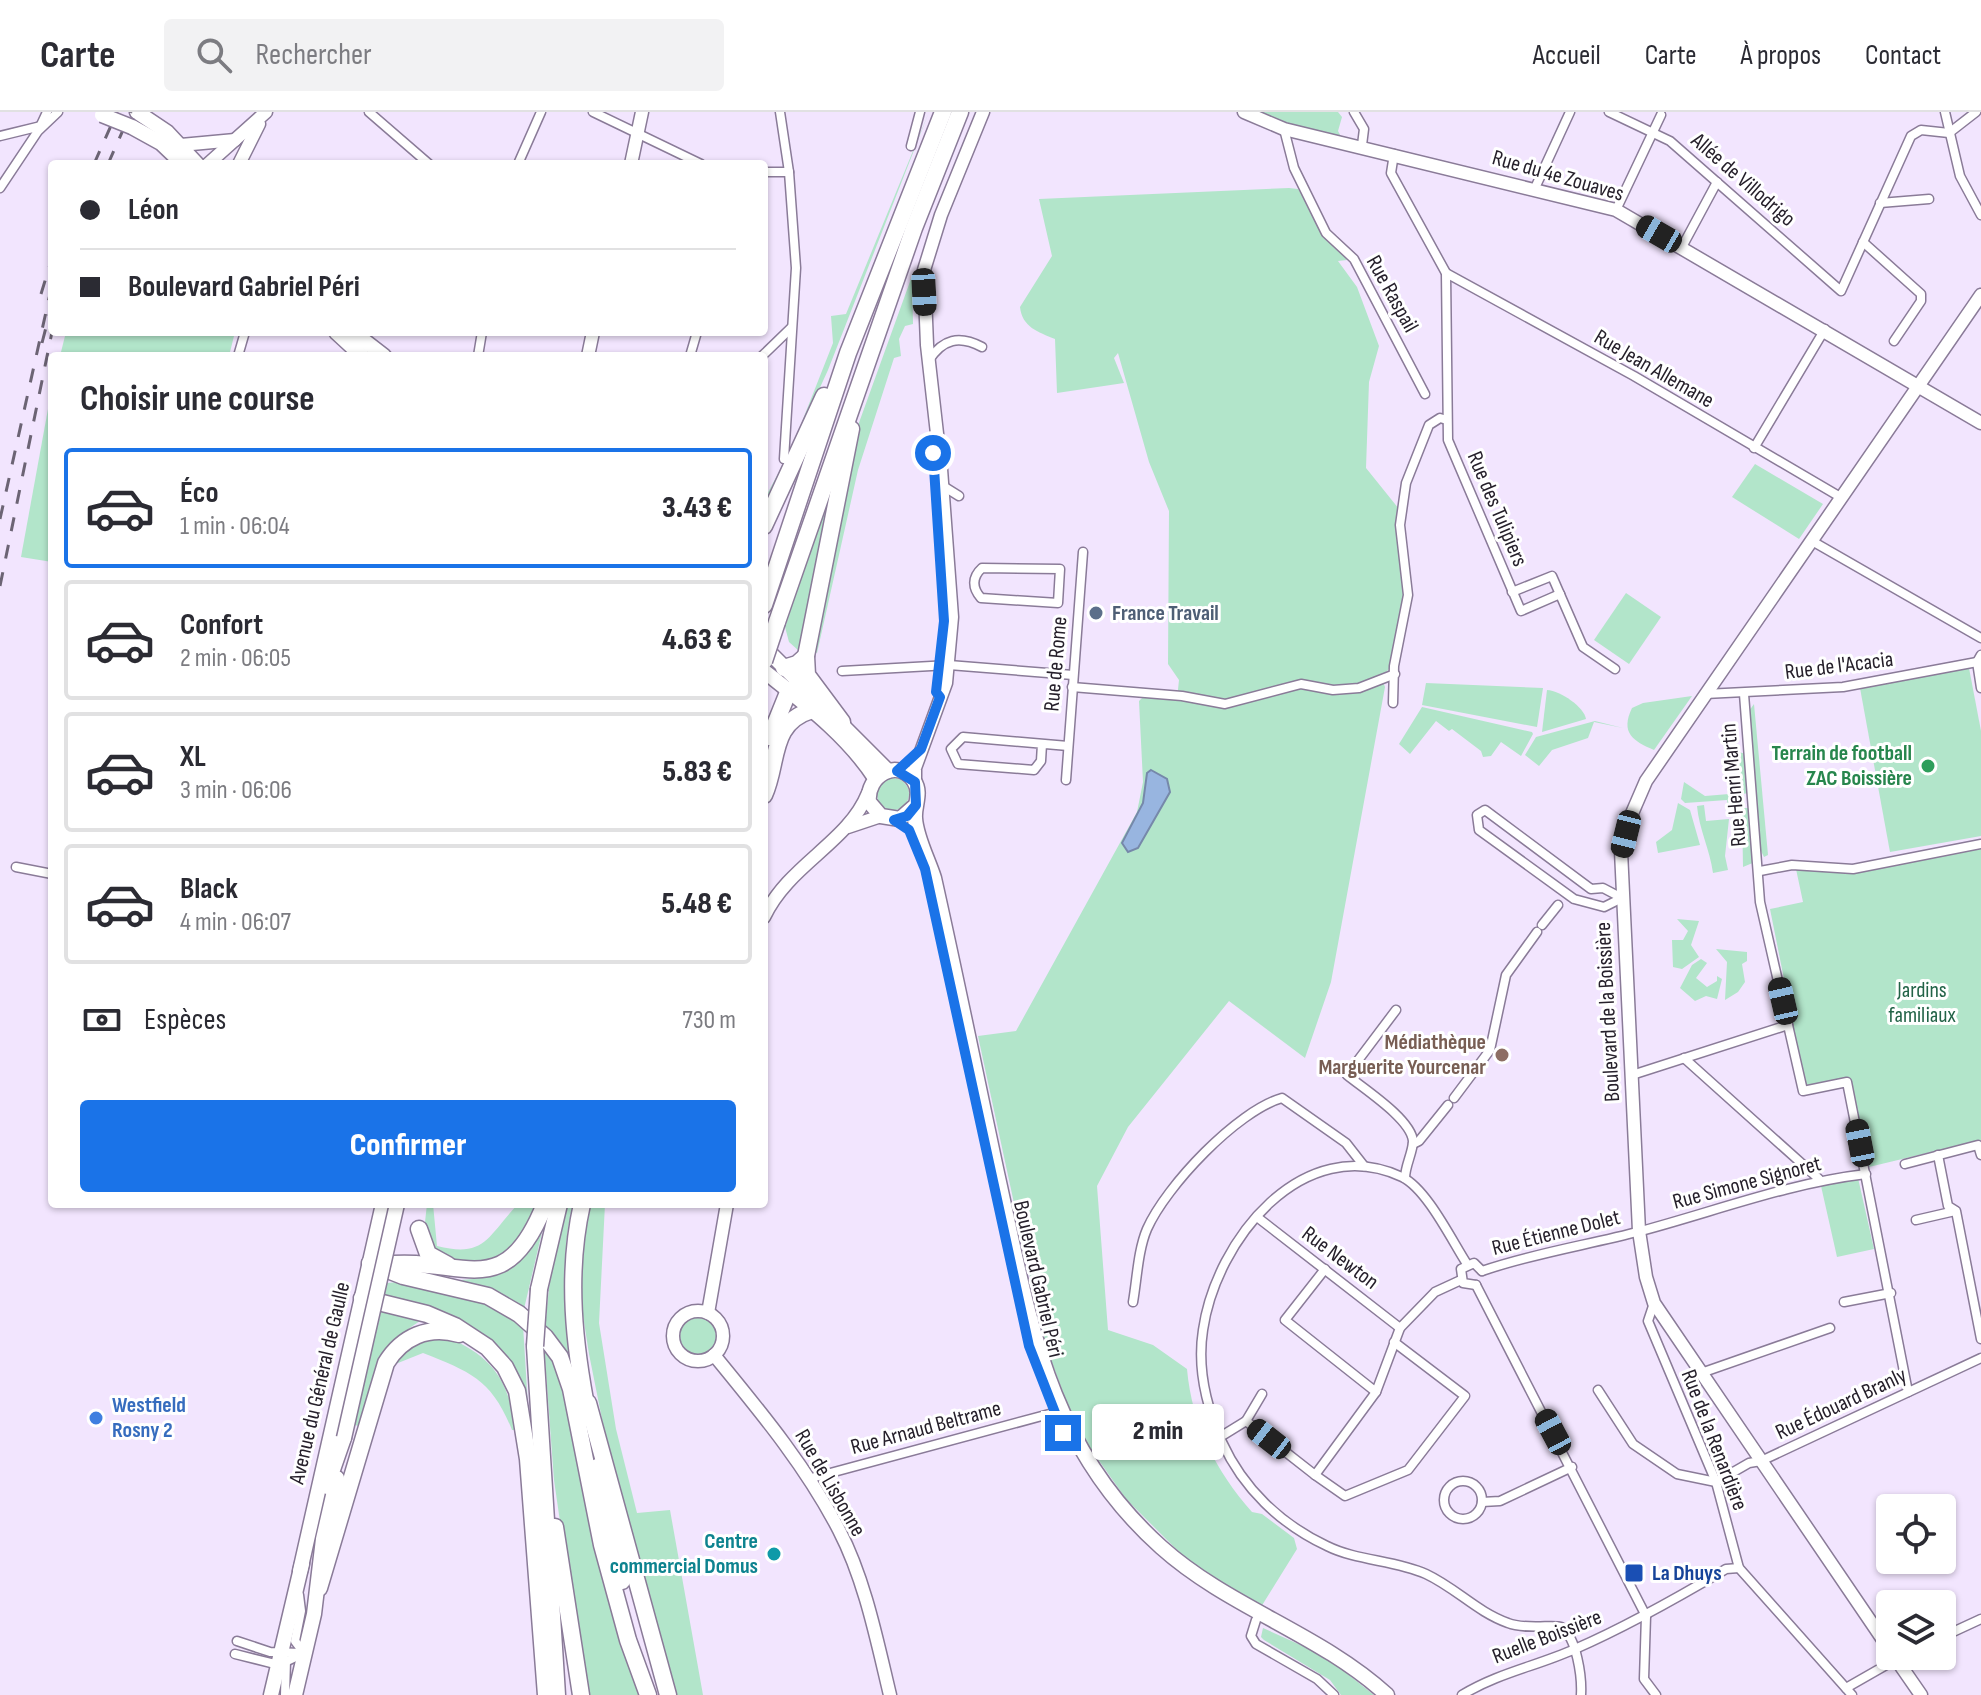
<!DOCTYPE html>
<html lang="fr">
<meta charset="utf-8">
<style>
body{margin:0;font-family:"Sofia Sans Condensed",sans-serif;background:#f2f2f3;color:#2b2b33;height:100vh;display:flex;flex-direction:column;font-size:30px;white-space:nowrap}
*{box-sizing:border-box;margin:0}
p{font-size:26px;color:#7c7c81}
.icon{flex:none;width:44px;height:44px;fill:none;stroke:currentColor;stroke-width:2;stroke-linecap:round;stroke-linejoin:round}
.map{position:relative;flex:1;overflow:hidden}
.side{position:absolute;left:48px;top:240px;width:720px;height:856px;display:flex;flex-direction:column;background:#fff;border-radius:8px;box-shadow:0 2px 6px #0004}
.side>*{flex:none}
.guide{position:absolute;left:48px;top:48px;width:720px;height:176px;border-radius:8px;box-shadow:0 2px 6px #0004;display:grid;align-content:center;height:176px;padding:0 32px;background:#fff}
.controls{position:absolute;left:1876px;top:1382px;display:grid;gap:16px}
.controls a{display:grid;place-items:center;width:80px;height:80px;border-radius:8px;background:#fff;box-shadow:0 2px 6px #0004;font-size:40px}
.end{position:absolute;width:36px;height:36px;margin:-18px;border:10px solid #1a73e8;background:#fff;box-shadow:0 0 0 4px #fff}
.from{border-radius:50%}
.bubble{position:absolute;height:56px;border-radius:8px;background:#fff;box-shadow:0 2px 6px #0004;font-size:26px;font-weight:800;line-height:56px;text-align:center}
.car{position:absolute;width:24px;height:48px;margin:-24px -12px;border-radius:10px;box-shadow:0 0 6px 2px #0007;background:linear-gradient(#222 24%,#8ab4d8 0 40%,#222 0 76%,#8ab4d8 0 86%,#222 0)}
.guide b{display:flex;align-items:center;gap:28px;height:76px;font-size:30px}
.guide b+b{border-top:2px solid #e1e1e2}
.guide i{width:20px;height:20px;background:#2b2b33}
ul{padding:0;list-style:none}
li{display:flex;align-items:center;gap:24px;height:120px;margin:0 16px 12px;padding:0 16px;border:4px solid #e1e1e2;border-radius:8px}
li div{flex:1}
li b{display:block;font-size:30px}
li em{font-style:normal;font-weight:800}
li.on{border-color:#1a73e8}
li>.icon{width:72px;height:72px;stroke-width:1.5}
h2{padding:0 32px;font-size:36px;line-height:96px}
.pay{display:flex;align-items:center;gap:20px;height:88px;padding:0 32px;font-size:30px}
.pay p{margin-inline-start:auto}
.cta{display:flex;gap:16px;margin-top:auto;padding:16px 32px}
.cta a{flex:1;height:92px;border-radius:8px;background:#1a73e8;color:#fff;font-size:32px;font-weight:800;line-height:92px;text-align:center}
header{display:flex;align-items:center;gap:48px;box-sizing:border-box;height:112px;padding:0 40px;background:#fff;border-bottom:2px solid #e1e1e2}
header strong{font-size:38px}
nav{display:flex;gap:44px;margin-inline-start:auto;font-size:28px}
.search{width:560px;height:72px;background:#f2f2f3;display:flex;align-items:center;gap:20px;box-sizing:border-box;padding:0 28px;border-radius:8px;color:#7c7c81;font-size:30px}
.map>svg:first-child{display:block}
</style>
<header>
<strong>Carte</strong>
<div class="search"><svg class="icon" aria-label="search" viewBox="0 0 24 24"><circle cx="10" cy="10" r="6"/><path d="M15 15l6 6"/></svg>Rechercher</div>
<nav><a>Accueil</a><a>Carte</a><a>À propos</a><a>Contact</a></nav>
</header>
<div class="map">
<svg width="1981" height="1583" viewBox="0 0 1981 1583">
<rect width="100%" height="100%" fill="#f2e5fe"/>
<g fill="#b2e5ca">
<path d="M929,0L828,258L764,398V388L792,335L833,231L831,204L846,202Z"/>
<path d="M1244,0H1338L1342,5L1338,19L1344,30Z"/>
<path d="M1289,76L1298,77L1347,148L1338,149L1357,175L1379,234L1369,270L1366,356L1399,397L1405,481L1390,556L1381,565L1385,575L1331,870L1305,946L1229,889L1128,1015L1097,1074L1108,1218L1153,1233L1187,1257C1192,1313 1216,1359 1252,1400L1262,1402L1294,1426L1297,1437L1261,1495L1186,1447L1126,1387L1076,1316L1043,1226L978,924L1016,919L1137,700L1143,670L1139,589L1144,584L1177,587L1179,568L1168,552L1169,399L1149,350L1118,241L1114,246L1124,271L1057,281L1055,227C1038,220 1022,215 1020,195L1052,144L1039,87Z"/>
<path d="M912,164L913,212L905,214L899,227L901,244L894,246L858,358L817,541L812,539L856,319Z"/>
<path d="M66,220H235L229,244H60Z"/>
<path d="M52,275V450L21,445Z"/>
<path d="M1755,352L1823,392L1799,427L1732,385Z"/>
<path d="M828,383L832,384L799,539L789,530L785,515Z"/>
<path d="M1626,481L1661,505L1629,552L1594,528Z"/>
<path d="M1969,556L1981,619V724L1890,740L1860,576Z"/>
<path d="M1426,571L1543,576L1537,615L1422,593Z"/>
<path d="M1547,578C1561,579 1584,595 1586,607L1542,620Z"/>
<path d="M1692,584L1654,638C1633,629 1620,621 1632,596L1643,591Z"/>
<path d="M1754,592L1768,743L1764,745L1760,737L1749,599Z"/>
<path d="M1422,595L1532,620L1533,622L1521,644L1501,630L1491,644L1483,645L1481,639L1452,617L1449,619L1436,609L1410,642L1399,632Z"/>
<path d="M1595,609L1623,616L1594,610L1588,626L1552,638L1539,654L1525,643L1536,625Z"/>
<path d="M1738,640L1747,642L1750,681L1741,682L1742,696H1751L1755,750L1743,755L1742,697H1728L1727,688L1685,691L1681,687L1684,670L1705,684L1741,681Z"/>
<circle cx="893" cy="682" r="16"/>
<path d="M1678,691L1690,698L1700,733L1658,741L1656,730L1672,718Z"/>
<path d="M1704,693L1706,709L1729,707L1725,744L1728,758L1713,761C1710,738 1699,717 1697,694Z"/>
<path d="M1981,735V1028L1869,1055L1850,967L1806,977L1770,797L1803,790L1796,757L1854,760Z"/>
<path d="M1677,807L1699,809L1691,833L1699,845L1682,857L1673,855L1672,828H1683L1688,819Z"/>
<path d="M1716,837L1747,840V849L1742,852L1745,870L1738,880L1725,888L1727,850Z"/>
<path d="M1701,847L1707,851L1696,866L1707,875L1717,869V864L1722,867L1717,887L1706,884L1695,889L1680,876L1692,853Z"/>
<path d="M1858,1066L1874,1137L1837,1145L1821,1074Z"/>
<path d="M427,1092H433L437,1134C485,1146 487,1125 518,1092H541C510,1146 495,1162 432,1141L424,1119Z"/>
<path d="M567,1092H573C559,1146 567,1198 572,1253L545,1214L553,1139Z"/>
<path d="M590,1092H605L599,1211L616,1317L637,1401L670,1398L703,1583H672L605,1322L589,1242L579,1178L582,1134Z"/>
<path d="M540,1116H543L524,1197L494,1179L460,1168C504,1166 515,1147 540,1116Z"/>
<path d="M399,1170L482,1191L523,1213L528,1294L514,1258L500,1238L384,1185L387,1171Z"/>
<path d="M381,1199L420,1209C375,1237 374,1265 360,1314L354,1313Z"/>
<circle cx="698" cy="1224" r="18"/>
<path d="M447,1225C495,1246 507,1268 517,1318H512C492,1268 471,1260 423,1241L393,1253L415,1230Z"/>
<path d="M544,1234L564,1267L639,1583H585L554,1368Z"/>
<path d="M1263,1516L1325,1544L1374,1583H1341L1330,1568L1264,1528L1261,1525Z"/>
</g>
<path fill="#98b5e0" stroke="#7688aa" stroke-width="2" d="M1151,658L1167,667L1170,680L1138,736L1128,740L1122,731L1143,691L1147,661Z"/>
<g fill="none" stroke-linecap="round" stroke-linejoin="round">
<defs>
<g id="street">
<path d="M369,0L429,52"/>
<path d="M593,0L701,52"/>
<path d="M780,0L789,60L796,156L784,347"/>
<path d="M1354,0L1364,17L1362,33"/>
<path d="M1609,0L1670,29L1841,179L1911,24L1921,18L1949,21L1976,0"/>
<path d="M1945,0L1960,64L1981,103"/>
<path d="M40,15L47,0"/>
<path d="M1284,17L1294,56L1326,121L1354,147L1425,282"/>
<path d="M0,24L41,14"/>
<path d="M911,34L920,0"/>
<path d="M1394,42L1391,61L1446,161L1448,328L1521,499L1560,482"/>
<path d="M518,52L541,0"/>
<path d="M764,60H789"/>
<path d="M0,76L38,19L58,0"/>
<path d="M1535,76L1570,0"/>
<path d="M1880,91L1929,87"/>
<path d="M1616,98L1661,3"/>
<path d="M1863,130L1921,182V189L1894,229"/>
<path d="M1682,135L1717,70"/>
<path d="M1446,161L1634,264L1842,386"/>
<path d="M238,244L245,220"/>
<path d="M478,244L482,220"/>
<path d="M690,244L697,220"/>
<path d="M762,244L791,216"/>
<path d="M929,248C943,227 959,223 982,235"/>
<path d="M1754,336L1825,217"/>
<path d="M943,374L959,384"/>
<path d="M1812,429L1981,526"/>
<path d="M982,456L1060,457L1058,491L981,486C972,476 972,465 982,456Z"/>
<path d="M1512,480L1552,464L1583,535L1615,557"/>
<path d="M1981,543L1977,550L1981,576"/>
<path d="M842,559L949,553L1073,563"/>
<path d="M1072,575L1182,584L1225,592L1301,572L1333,578L1359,576L1395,562"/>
<path d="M1705,582L1843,575L1977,550"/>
<path d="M1744,582L1760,790L1803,979L1847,970L1908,1280"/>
<path d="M1393,591L1394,554L1408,483L1400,413L1406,371L1429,313L1440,306L1447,308"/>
<path d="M1042,632L1041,649L1034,658L958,652L951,637L963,625L1068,634"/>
<path d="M1066,668L1083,440"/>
<path d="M1485,698L1591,777L1603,776L1622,786L1604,795L1574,787L1479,718L1477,703Z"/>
<path d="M16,755L52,762"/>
<path d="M1760,759L1792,753L1853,757L1981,732"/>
<path d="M1542,813L1558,793"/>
<path d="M1396,898L1347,963C1364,977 1411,1007 1413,1029C1413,1040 1405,1054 1405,1066"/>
<path d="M1684,946L1819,1067"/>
<path d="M1632,963L1788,913"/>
<path d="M1454,986L1490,938L1506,863L1537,820"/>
<path d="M1413,1032L1419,1029L1448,993"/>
<path d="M1938,1043L1948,1094L1956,1099L1981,1227"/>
<path d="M1905,1052L1978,1033L1981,1043"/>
<path d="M1257,1105L1400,1216"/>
<path d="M1916,1108L1955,1099"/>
<path d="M1467,1152C1452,1129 1427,1077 1402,1065C1303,1019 1216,1128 1203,1218C1197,1256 1206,1294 1222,1330C1243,1376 1280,1412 1327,1434C1357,1449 1395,1448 1426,1462C1456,1476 1477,1500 1508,1511C1525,1518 1555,1512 1561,1515C1577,1525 1582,1566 1581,1583"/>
<path d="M1325,1157L1285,1208L1376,1280"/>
<path d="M1482,1159C1534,1141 1588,1133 1641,1119C1716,1099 1789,1071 1866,1062"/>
<path d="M1476,1173L1646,1504"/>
<path d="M1476,1173L1463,1171L1461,1157L1474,1151L1482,1159"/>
<path d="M1133,1190C1137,1167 1138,1138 1147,1117C1166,1074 1237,999 1282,986L1346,1031L1364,1054"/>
<path d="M1844,1190L1891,1181"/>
<path d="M1654,1191L1648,1209L1716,1370L1739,1456L1852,1583"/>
<path d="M1701,1261L1830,1216"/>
<path d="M1598,1278L1633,1332L1677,1362L1716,1370"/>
<path d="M1246,1309L1262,1282"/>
<path d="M1220,1325L1246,1309L1315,1363L1376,1280L1400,1216L1435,1180L1461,1168"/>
<path d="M1315,1363L1345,1384L1408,1358L1465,1284L1394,1230"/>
<path d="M808,1367L1053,1301"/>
<circle cx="1463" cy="1388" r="19"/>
<path d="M1716,1370L1749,1351L1761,1349L1981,1246"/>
<path d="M1482,1390L1500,1389L1572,1355"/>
<path d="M299,1483L301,1499L295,1529L304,1541"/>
<path d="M1646,1504L1644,1567L1656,1583"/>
<path d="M1256,1508L1251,1524L1256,1532L1317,1567L1334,1583"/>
<path d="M1942,1525L1981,1507"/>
<path d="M237,1529L270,1540L302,1541"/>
<path d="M235,1542L279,1553L304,1541"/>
<path d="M1846,1576L1902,1544"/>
<path d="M285,1583L286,1548"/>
<path d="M1462,1583C1498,1561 1537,1554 1575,1537C1628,1514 1677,1486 1726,1457L1739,1456"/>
</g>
<g id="secondary">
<path d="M1244,0L1284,17L1616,98L1981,311"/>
<path d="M181,33L235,28"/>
<path d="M208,52L266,0"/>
<path d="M239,52L259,12"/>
<path d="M631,52L642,0"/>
<path d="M588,244L593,220"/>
<path d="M915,670V656L946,571L952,505L941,357L927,233L924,158L941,103L983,0"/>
<path d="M848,715L881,704"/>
<path d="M764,805C789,752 848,731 868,681"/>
<circle cx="698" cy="1224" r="25"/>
<path d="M708,1201L727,1092"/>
<path d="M714,1243C759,1298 806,1354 839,1418C865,1468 877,1529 890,1583"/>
<path d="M1890,1538L1654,1191L1646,1165L1639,1119L1621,739L1630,706L1646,669L1981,183"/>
<path d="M1894,1544L1921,1583"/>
</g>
<g id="primary">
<path d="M137,0L167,20L197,52"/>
<path d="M132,15L161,31L183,52"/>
<path d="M336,220L362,244"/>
<path d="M353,220L384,244"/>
<path d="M764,535L888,659"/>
<path d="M764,559C804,591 847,623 875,666"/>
<path d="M916,693L900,707L881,704L869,690C866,664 897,645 914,669C922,681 914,693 915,706C916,725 928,747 934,766C956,864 976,963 997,1061C1029,1204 1045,1331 1161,1435C1229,1496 1319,1521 1387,1583"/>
<path d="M327,1375L344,1326"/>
<path d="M300,1459L383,1092"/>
<path d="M271,1583L302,1452"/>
<path d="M295,1583L314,1502L323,1427L337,1366"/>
</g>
<g id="highway">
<path d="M764,414L824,284"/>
<path d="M764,493L848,241L943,0"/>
<path d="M777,510L914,116L960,0"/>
<path d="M784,556L797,552L806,544"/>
<path d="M842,610L807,563L806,544L851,317"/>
<path d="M770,625L789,578"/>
<path d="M764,683C779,650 769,611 812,598"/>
<path d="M582,1092C566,1163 574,1233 588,1304"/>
<path d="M419,1117L428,1142L448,1153"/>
<path d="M370,1151L403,1164L488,1184L519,1202L545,1225L560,1245L571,1277L602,1433L628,1528L648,1583"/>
<path d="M382,1153C462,1143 504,1195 545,1092"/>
<path d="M539,1177L559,1092"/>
<path d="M362,1186L427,1202L455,1214L487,1235L505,1255L517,1279L528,1347L546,1583"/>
<path d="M535,1234L557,1583"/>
<path d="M588,1291L668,1583"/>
<path d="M597,1355L622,1469"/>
<path d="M555,1415L581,1583"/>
<path d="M319,1476L386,1251C402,1225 428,1213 459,1222"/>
</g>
</defs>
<use href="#street" stroke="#8a7b98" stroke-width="11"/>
<use href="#secondary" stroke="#8a7b98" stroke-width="15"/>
<use href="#primary" stroke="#8a7b98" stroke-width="17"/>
<use href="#highway" stroke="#8a7b98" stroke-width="19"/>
<use href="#street" stroke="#fff" stroke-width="8"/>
<use href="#secondary" stroke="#fff" stroke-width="12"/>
<use href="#primary" stroke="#fff" stroke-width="14"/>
<use href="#highway" stroke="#fff" stroke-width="16"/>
<g stroke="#6c6474" stroke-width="3" stroke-dasharray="14 14" stroke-linecap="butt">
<path d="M94,52L117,0"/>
<path d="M108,52L131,0"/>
<path d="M41,182L52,146"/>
<path d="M42,231L52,192"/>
<path d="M0,407L52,173"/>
<path d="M0,474L52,220"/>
</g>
<defs>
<g id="primary-bridge">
<path d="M102,3L132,15"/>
<path d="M344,1326L397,1092"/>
</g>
<g id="highway-bridge">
<path d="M764,549L777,510"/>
<path d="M535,1234L539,1177"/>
</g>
</defs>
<use href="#primary-bridge" stroke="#8a7b98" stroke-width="17" stroke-linecap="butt"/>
<use href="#highway-bridge" stroke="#8a7b98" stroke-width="19" stroke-linecap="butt"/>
<use href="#primary-bridge" stroke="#fff" stroke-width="14"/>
<use href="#highway-bridge" stroke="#fff" stroke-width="16"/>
</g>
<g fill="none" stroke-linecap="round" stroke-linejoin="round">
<path stroke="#1a73e8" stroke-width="10" d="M933,341L944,509L936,580L940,585L921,637L897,659L915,670L916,693L907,704L894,708L909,718L925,757L1029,1234L1063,1321"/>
</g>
<circle fill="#5c6f8a" stroke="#fff" stroke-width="3" cx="1096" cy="501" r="8"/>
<circle fill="#2e9e5b" stroke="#fff" stroke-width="3" cx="1928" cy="654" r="8"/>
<circle fill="#8d6e63" stroke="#fff" stroke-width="3" cx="1502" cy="943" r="8"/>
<circle fill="#3f7fe0" stroke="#fff" stroke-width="3" cx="96" cy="1306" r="8"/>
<circle fill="#0f9aa8" stroke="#fff" stroke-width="3" cx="774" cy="1442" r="8"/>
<rect fill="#1a4fb4" stroke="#fff" stroke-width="3" x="1624" y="1451" width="20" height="20" rx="4"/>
<g text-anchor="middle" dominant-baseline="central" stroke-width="6" stroke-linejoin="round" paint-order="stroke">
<g font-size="22" fill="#26202b" stroke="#fff">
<text transform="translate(1558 64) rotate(16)">Rue du 4e Zouaves</text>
<text transform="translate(1743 68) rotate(41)">Allée de Villodrigo</text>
<text transform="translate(1392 182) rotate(61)">Rue Raspail</text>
<text transform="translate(1654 257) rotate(30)">Rue Jean Allemane</text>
<text transform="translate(1497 397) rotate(67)">Rue des Tulipiers</text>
<text transform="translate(1056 552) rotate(-85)">Rue de Rome</text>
<text transform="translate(1839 554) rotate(-7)">Rue de l'Acacia</text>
<text transform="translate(1734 673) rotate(-95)">Rue Henri Martin</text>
<text transform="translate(1608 900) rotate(-93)">Boulevard de la Boissière</text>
<text transform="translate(1747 1071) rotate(-15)">Rue Simone Signoret</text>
<text transform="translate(1556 1121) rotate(-14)">Rue Étienne Dolet</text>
<text transform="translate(1340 1146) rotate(37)">Rue Newton</text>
<text transform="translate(1038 1167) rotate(77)">Boulevard Gabriel Péri</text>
<text transform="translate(320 1271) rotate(-77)">Avenue du Général de Gaulle</text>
<text transform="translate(1841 1292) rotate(-25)">Rue Édouard Branly</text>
<text transform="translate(926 1316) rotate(-15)">Rue Arnaud Beltrame</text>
<text transform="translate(1714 1328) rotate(69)">Rue de la Renardière</text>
<text transform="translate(830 1371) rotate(60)">Rue de Lisbonne</text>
<text transform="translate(1547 1525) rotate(-21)">Ruelle Boissière</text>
</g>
<g font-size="22" font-weight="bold" fill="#4e5e75" stroke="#fff" text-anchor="start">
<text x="1112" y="501">France Travail</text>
</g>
<g font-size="22" font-weight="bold" fill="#27864d" stroke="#fff" text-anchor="end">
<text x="1912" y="641">Terrain de football<tspan x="1912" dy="25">ZAC Boissière</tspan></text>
</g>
<g font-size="22" fill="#226347" stroke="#fff">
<text x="1922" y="878">Jardins<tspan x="1922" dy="25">familiaux</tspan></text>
</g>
<g font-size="22" font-weight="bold" fill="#785e54" stroke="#fff" text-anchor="end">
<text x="1486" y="930">Médiathèque<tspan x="1486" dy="25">Marguerite Yourcenar</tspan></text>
</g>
<g font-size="22" font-weight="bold" fill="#366cbe" stroke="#fff" text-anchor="start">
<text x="112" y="1293">Westfield<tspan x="112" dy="25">Rosny 2</tspan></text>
</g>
<g font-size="22" font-weight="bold" fill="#0d838f" stroke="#fff" text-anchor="end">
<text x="758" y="1429">Centre<tspan x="758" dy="25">commercial Domus</tspan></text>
</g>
<g font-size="22" font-weight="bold" fill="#164399" stroke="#fff" text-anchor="start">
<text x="1652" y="1461">La Dhuys</text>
</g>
</g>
</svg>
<div class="controls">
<a><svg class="icon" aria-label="locate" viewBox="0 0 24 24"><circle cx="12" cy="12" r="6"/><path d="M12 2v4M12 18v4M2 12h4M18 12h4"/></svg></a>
<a><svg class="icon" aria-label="layers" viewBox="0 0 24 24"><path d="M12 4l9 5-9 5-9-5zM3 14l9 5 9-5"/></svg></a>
</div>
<i class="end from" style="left:933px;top:341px"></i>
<i class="end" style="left:1063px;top:1321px"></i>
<div class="bubble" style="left:1092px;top:1292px;width:132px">2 min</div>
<i class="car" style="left:1659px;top:122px;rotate:300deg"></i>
<i class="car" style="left:924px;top:180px;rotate:177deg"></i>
<i class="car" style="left:1626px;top:722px;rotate:194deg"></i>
<i class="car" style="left:1783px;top:889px;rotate:347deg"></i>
<i class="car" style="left:1860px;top:1031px;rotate:349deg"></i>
<i class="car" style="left:1553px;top:1320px;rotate:332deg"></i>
<i class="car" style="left:1269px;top:1327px;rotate:308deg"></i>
<div class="guide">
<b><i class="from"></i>Léon</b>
<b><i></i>Boulevard Gabriel Péri</b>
</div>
<section class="side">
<h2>Choisir une course</h2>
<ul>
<li class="on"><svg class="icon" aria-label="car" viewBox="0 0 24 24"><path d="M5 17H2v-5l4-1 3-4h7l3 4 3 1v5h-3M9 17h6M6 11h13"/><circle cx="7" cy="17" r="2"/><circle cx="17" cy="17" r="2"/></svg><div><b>Éco</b><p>1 min · 06:04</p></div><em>3.43 €</em></li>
<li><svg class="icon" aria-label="car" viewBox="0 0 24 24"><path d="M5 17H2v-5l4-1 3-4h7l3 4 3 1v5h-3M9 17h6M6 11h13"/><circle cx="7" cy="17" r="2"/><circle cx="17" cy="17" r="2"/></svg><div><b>Confort</b><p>2 min · 06:05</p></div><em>4.63 €</em></li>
<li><svg class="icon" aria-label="car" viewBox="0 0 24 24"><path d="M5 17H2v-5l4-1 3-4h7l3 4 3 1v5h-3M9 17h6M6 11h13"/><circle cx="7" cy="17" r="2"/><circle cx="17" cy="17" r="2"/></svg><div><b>XL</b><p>3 min · 06:06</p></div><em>5.83 €</em></li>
<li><svg class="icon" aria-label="car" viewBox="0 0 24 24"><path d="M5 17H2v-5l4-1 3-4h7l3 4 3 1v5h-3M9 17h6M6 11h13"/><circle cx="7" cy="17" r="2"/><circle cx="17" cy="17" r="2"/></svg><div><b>Black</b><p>4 min · 06:07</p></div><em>5.48 €</em></li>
</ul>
<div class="pay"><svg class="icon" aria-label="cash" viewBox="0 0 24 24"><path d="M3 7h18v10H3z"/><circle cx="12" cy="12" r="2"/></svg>Espèces<p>730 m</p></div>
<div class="cta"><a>Confirmer</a></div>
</section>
</div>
